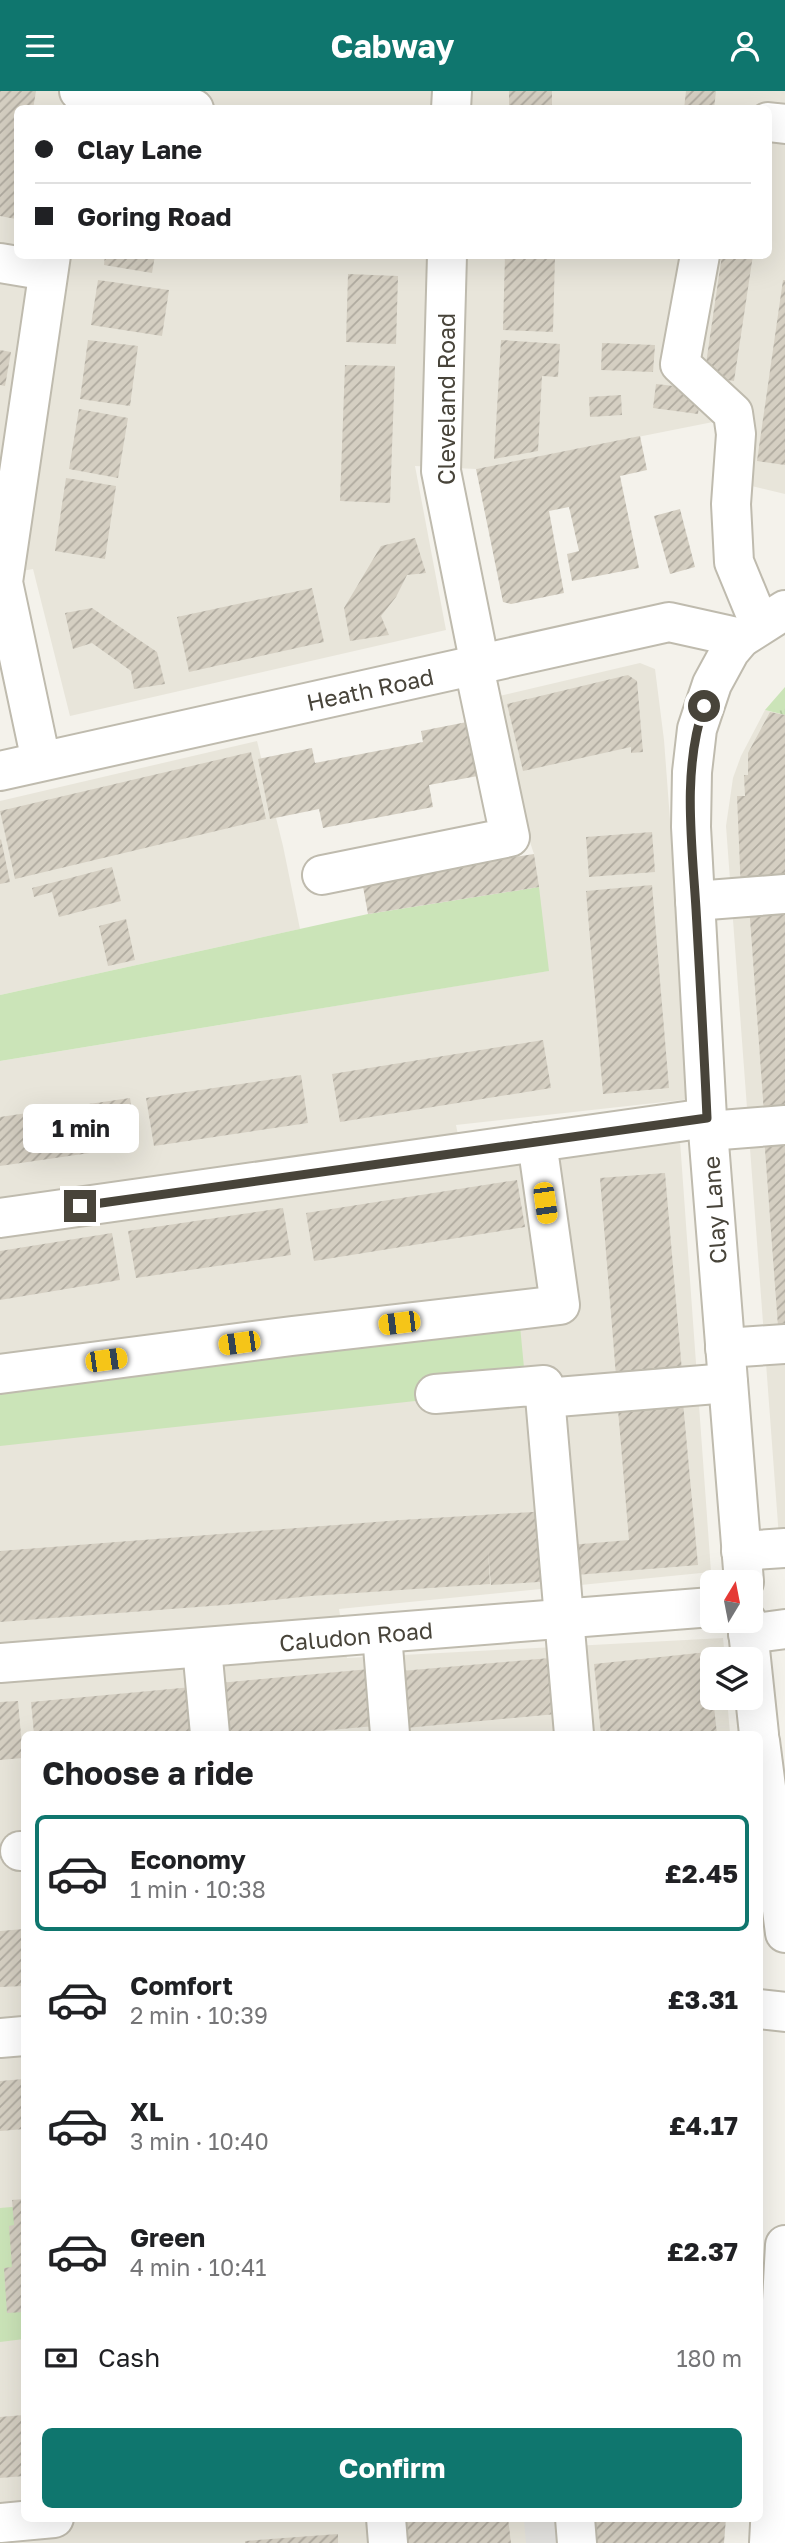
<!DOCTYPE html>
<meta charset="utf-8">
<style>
body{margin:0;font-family:"Golos Text",sans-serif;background:#f6f6f6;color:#202124;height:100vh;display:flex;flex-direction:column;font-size:26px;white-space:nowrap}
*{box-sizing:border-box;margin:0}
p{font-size:23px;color:#757577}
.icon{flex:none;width:38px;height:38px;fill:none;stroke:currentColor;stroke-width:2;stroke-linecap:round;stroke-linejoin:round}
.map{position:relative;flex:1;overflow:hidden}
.drawer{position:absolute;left:21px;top:1640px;width:742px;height:791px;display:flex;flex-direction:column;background:#fff;border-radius:10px;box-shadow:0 7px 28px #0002}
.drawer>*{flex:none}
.banner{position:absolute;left:14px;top:14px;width:758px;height:154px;border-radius:10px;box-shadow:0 7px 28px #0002;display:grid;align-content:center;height:154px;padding:0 21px;background:#fff}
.needle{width:46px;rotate:10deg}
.fabs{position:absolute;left:700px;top:1479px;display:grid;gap:14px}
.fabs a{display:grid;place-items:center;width:63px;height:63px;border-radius:10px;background:#fff;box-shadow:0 7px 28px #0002;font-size:35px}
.end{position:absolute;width:32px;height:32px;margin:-16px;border:9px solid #48443a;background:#fff;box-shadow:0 0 0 4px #fff}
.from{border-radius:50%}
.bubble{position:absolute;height:49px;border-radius:10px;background:#fff;box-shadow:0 7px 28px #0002;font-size:23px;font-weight:700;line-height:49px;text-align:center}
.car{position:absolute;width:21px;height:42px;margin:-21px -10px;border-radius:9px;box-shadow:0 0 5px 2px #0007;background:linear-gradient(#f5c518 24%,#345 0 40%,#f5c518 0 76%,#345 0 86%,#f5c518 0)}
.banner b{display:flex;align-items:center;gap:24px;height:66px;font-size:26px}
.banner b+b{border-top:2px solid #e0e0e0}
.banner i{width:18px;height:18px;background:#202124}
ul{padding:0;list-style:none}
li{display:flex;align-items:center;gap:21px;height:116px;margin:0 14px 10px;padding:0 7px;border:4px solid transparent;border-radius:10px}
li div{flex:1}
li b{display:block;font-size:26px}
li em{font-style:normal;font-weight:700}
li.current{border-color:#0f766e}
li>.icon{width:63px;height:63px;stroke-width:1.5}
h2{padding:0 21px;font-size:32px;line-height:84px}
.pay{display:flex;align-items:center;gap:18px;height:77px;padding:0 21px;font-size:26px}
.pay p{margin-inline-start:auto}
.button{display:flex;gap:14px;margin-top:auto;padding:14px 21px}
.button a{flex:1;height:80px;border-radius:10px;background:#0f766e;color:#fff;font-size:28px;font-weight:700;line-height:80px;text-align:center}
header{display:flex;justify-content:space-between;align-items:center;height:91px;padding:0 21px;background:#0f766e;color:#fff;font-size:32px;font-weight:700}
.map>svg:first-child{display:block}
</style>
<header><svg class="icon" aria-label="menu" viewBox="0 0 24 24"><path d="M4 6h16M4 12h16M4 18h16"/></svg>Cabway<svg class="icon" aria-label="person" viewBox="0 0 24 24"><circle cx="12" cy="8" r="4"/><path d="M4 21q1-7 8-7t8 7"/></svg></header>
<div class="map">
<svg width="785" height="2452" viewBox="0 0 785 2452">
<defs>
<pattern id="grass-tufts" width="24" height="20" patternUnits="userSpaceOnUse" patternTransform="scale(1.75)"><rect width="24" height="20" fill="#cbe4b8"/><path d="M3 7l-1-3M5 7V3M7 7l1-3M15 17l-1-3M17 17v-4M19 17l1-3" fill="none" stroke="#b0c59f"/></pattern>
<pattern id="building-hatch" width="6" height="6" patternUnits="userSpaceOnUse" patternTransform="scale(1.75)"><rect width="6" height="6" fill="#d5cfc2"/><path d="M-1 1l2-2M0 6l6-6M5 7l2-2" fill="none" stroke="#afaa9f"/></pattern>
</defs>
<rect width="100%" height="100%" fill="#f4f2eb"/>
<g fill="#e8e5da" fill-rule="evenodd">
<path d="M0,0H785V403L723,388L718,330L476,378L415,375L446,539L70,625L33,478L0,484ZM18,18H768V164H18Z"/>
<path d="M640,572L655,578L664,649L691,1008L456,1034L465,1079L680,1050L711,1481L339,1518L347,1567L723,1547L725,1568H712V1606L727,1607L730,1643H24V2427H559L560,2452H0V970L548,880L534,763L512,698L491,607Z"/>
<path d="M765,619L785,624V1459L780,1460L726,735L733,687L741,665Z"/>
<path d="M257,650L283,755L300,838L0,904V710Z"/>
</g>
<path fill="url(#grass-tufts)" d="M785,596V624L765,619Z"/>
<g fill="#cbe4b8">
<path d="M539,796L549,880L0,970V904L368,823Z"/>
<path d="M519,1224L526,1298L0,1355V1290Z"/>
<path d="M24,2115V2248L0,2251V2117Z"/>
</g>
<path fill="#e3e2df" d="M567,2427L569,2452H526L524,2429Z"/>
<g fill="url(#building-hatch)">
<path d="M0,0H36L33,18H18L16,128L0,125Z"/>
<path d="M509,0H552V15L509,14Z"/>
<path d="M686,0H716L714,18H684Z"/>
<path d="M105,164H155L152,182L104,174Z"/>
<path d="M505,164H555L553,241L503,239Z"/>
<path d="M722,164H753L734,290L704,286Z"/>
<path d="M348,183L398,185L396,253L346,251Z"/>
<path d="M98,189L169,199L162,245L91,234Z"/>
<path d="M783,189H785V374L757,370Z"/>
<path d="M88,249L138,255L130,315L80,308Z"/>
<path d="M501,249L560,253L558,286L542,285L538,360L494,368Z"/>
<path d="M602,252L655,254L653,281L601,279Z"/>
<path d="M0,259L11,261L5,295L0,294Z"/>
<path d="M345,274L395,275L390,412L340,410Z"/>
<path d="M656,293L701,298L698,323L653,317Z"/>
<path d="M621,304L622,324L590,326L589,306Z"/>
<path d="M79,318L128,327L118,387L69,378Z"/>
<path d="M640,345L647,379L620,385L639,477L572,490L567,463L579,460L569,416L549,420L564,502L511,513L503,511L476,378Z"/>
<path d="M66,387L116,395L105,468L55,460Z"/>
<path d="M680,418L695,476L670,483L654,425Z"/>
<path d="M415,447L426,482L407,484L396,506L381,525L389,544L350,550L344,517L381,455Z"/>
<path d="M312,497L324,551L189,581L177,526Z"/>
<path d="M92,517L157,561L165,593L134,598L131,580L92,552L73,558L65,522Z"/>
<path d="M628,584L637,590L643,661L631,662V656L523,680L507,613Z"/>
<path d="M770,621L785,624V800L741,801L737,705H745L744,684H748V662Z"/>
<path d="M472,630L483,684L429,694L433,716L323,737L319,718L270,728L258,668L312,657L315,672L423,651L421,640Z"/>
<path d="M251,661L266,728L15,788L0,720Z"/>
<path d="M652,741L655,781L589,786L586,746Z"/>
<path d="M1,748L10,791L0,793V749Z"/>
<path d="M534,763L539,796L368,823L362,790Z"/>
<path d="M112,776L121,810L59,826L52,801L34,806L32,797Z"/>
<path d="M652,794L669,997L603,1003L586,800Z"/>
<path d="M785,811V1020L764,1022L749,814Z"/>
<path d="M126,828L135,869L108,875L99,835Z"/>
<path d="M543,949L551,997L340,1031L332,983Z"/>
<path d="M301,984L308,1032L154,1055L146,1007Z"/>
<path d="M130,1007L138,1055L0,1075V1026Z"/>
<path d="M785,1043V1249H779L764,1045Z"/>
<path d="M665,1082L683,1292L617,1297L600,1087Z"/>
<path d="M517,1089L525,1136L314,1170L306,1122Z"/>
<path d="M283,1117L291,1164L136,1187L128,1140Z"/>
<path d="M112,1142L120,1189L0,1209V1160Z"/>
<path d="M682,1301L698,1474L576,1484L570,1454L629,1449L617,1307Z"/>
<path d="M549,1420L553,1490L491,1494L488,1459L490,1493L311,1505L224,1514L0,1531V1460L401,1429Z"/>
<path d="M708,1561L717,1643H601L594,1573Z"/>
<path d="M561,1566L567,1622L395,1638L390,1581Z"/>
<path d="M380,1577L386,1634L286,1643H214L209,1593Z"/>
<path d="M203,1595L207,1643H34L31,1611Z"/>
<path d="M18,1610L23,1667L0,1669V1611Z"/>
<path d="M24,1838V1895L0,1896V1840Z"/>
<path d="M24,1988V2038L0,2040V1990Z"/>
<path d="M24,2108V2221L7,2222L4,2177L12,2176L9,2135L14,2134L12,2109Z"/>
<path d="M24,2324V2385L0,2387V2326Z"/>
<path d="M419,2427H508L511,2452H392L390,2430Z"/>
<path d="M578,2427H726L724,2452H581Z"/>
<path d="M338,2443V2452H245V2450Z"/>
</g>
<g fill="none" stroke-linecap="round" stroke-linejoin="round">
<defs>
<g id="minor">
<path d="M79,0L194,18"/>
<path d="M451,18L452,0"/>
<path d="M768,31L785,33"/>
<path d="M447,164L441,380L480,574"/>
<path d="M700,164L680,273L733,322L736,343L731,413L734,471L760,534"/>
<path d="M0,172L48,180"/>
<path d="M41,670L3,491L51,164"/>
<path d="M0,680L669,531L741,547"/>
<path d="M322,784L510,746L474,576"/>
<path d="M695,810L785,803"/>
<path d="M708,1040L785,1034"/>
<path d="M0,1127L707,1027"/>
<path d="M725,1257L785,1253"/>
<path d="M0,1283L292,1245L560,1214L537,1051"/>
<path d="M435,1303L544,1294L574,1643"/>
<path d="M545,1307L728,1292"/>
<path d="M741,1460L785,1457"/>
<path d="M744,1491L707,1027L691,736L692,681L697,638L712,593L730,560L741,547L785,519"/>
<path d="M747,1530L759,1643"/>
<path d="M382,1543L390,1643"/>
<path d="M748,1543L785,1538"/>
<path d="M202,1557L210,1643"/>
<path d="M0,1572L712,1516"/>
<path d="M760,1650L785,1842"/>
<path d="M20,1760H24"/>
<path d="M760,1918L785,1921"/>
<path d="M0,1947L24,1945"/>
<path d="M386,2427L388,2452"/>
<path d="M575,2427L577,2452"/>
<path d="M0,2432L54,2427"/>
<path d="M769,2452L785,2154"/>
</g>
</defs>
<use href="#minor" stroke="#bfbbae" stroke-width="42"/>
<use href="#minor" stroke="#fff" stroke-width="38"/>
</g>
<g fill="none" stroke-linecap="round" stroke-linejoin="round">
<path stroke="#48443a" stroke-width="9" d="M80,1115L707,1027C704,957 700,888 696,818C692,752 682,679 704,615"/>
</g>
<g text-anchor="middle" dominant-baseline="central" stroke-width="5" stroke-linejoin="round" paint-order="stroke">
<g font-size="23" fill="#48443a" stroke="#fff">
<text transform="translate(446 308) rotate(-90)">Cleveland Road</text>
<text transform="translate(370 598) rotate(-12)">Heath Road</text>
<text transform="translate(714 1119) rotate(-94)">Clay Lane</text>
<text transform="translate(356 1545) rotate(-5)">Caludon Road</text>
</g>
</g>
</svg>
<div class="fabs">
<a><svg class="needle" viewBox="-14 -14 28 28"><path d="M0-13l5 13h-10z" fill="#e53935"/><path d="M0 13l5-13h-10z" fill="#757577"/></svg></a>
<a><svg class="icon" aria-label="layers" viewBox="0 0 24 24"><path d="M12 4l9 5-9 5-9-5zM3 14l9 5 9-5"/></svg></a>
</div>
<i class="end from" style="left:704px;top:615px"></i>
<i class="end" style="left:80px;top:1115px"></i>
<div class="bubble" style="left:23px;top:1013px;width:116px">1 min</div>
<i class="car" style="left:545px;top:1112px;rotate:172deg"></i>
<i class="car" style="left:399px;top:1232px;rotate:263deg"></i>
<i class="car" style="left:239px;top:1252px;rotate:262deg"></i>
<i class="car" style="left:106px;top:1269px;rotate:82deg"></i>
<div class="banner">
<b><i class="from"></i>Clay Lane</b>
<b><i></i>Goring Road</b>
</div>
<section class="drawer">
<h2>Choose a ride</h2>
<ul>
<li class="current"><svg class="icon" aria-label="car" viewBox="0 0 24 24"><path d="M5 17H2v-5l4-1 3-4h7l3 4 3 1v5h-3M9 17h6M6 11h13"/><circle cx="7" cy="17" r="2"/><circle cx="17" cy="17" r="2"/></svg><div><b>Economy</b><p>1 min · 10:38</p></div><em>£2.45</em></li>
<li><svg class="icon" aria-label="car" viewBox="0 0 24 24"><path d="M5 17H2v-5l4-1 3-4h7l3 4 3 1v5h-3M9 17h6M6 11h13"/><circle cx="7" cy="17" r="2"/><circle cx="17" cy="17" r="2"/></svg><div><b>Comfort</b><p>2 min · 10:39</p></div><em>£3.31</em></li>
<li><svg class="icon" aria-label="car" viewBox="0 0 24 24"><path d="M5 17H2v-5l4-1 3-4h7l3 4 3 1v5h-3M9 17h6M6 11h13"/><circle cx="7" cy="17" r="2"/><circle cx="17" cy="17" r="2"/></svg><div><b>XL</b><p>3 min · 10:40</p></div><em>£4.17</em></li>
<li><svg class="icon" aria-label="car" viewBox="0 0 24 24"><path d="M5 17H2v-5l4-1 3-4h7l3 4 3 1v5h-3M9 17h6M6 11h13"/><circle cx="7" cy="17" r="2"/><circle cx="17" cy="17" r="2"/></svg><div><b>Green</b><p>4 min · 10:41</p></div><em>£2.37</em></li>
</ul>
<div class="pay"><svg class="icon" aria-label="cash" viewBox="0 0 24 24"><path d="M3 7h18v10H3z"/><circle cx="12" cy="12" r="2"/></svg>Cash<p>180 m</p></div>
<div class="button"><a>Confirm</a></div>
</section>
</div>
